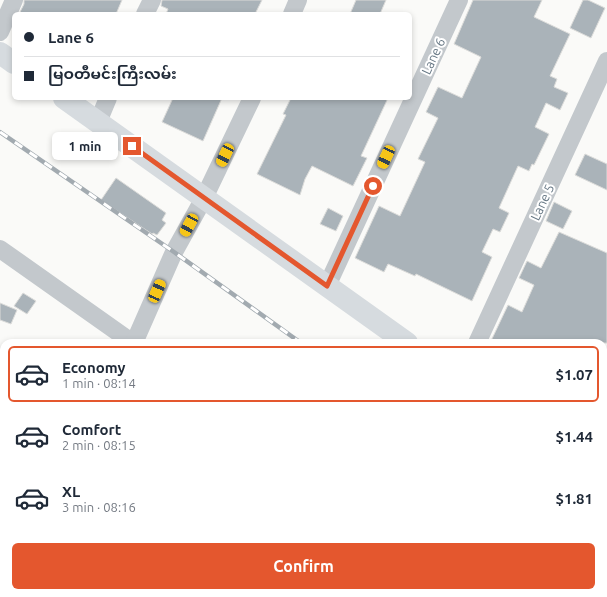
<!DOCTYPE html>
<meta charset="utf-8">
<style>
body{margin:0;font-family:Ubuntu,"Noto Sans Myanmar",sans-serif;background:#f2f2f3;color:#1f2937;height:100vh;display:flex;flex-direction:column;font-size:15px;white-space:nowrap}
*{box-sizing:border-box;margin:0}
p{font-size:13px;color:#747a83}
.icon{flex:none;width:22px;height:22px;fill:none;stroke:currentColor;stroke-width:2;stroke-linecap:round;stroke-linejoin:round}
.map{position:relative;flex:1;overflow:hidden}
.drawer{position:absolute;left:0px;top:339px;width:607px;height:258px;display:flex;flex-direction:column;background:#fff;border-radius:12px 12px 0 0;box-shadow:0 2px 6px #0003}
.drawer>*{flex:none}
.banner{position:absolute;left:12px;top:12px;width:400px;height:88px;border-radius:6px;box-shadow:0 2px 6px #0003;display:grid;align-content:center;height:88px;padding:0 12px;background:#fff}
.end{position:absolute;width:18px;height:18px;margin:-9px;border:5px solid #e4572e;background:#fff;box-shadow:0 0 0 2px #fff}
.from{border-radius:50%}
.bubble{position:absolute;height:28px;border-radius:6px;background:#fff;box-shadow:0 2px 6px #0003;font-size:13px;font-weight:600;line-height:28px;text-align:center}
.car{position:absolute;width:12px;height:24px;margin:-12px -6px;border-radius:5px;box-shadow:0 0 3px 1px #0007;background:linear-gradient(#f5c518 24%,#345 0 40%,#f5c518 0 76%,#345 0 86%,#f5c518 0)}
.banner b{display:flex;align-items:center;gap:14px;height:38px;font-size:15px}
.banner b+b{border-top:1px solid #e0e1e3}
.banner i{width:10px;height:10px;background:#1f2937}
ul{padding:7px 0 0;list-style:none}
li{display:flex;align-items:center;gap:12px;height:56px;margin:0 8px 6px;padding:0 4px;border:2px solid transparent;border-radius:6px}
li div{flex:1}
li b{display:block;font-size:15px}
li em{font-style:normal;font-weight:600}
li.selected{border-color:#e4572e}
li>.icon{width:36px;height:36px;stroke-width:1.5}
.cta{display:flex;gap:8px;margin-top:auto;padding:8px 12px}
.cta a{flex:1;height:46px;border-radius:6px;background:#e4572e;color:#fff;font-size:16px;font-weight:600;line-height:46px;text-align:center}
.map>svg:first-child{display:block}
</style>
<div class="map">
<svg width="607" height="597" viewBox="0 0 607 597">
<rect width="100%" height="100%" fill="#fafaf8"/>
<g fill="#aab3b9" stroke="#dcdcda">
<path d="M24,0H122L116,14H24L20,12L24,4Z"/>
<path d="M162,0H262L255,14H166L168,9L161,6Z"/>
<path d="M356,0H386L380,14H350Z"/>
<path d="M473,0H542L534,17L570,34L550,76L557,79L554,87L568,93L560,110L546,103L535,127L549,134L534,165L532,164L529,171L518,166L499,208L509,213L500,232L493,229L482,252L492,257L472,301L416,274L415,276L388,264L384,272L355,258L379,206L400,216L425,162L418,159L438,118L426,112L438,87L462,98L481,57L454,44Z"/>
<path d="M583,0H588L605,8L591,38L570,28Z"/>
<path d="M173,98H222L203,141L162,122Z"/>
<path d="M291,98H388L361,156L367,158L353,186L312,166L305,179L300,195L257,174L286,115L283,114Z"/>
<path d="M585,154L607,164V190L575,175Z"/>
<path d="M116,178L166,213L162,220L166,223L157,235L153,233L152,234L101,200Z"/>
<path d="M554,202L572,211L563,229L546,221Z"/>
<path d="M328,208L343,216L336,231L320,224Z"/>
<path d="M559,232L607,253V343H490L508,305L522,312L534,285L519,278L527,261L541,268Z"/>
<path d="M23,293L36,301L27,314L14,306Z"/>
<path d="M0,303L17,310L11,324L0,320Z"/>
</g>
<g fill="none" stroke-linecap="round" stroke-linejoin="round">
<g stroke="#c3c8cc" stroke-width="18">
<path d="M145,14L152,0"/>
<path d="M292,14L298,0"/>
<path d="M0,32L14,0"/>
<path d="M98,122L108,98"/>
<path d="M0,249L133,343"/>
<path d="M327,286L459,0"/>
<path d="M134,343L174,252L204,198L252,98"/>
<path d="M477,343L607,61"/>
<path d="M603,452L607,444"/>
<path d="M494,593L499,597"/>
<path d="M19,597L21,593"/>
<path d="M274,597L276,593"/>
</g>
<g stroke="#d6dbdf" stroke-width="22">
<path d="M0,53L14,63"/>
<path d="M64,98L407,343"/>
<path d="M603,484L607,487"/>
</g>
<defs>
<g id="rail">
<path d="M0,132L174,252L301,343"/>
<path d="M603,561L607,563"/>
</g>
</defs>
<use href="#rail" stroke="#a2aab0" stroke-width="4.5"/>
<use href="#rail" stroke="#fff" stroke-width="3" stroke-dasharray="9" stroke-linecap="butt"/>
</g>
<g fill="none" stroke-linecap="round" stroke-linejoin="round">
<path stroke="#e4572e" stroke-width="5" d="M132,146L327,286L373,186"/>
</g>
<g text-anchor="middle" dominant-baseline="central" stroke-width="4" stroke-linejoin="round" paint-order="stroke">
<g font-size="13" fill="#657683" stroke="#fff">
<text transform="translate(433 56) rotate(-65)">Lane 6</text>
<text transform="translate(542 202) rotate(-65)">Lane 5</text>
</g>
</g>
</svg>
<i class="end from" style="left:373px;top:186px"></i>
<i class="end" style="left:132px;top:146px"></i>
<div class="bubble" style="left:52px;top:132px;width:66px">1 min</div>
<i class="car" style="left:225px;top:155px;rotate:206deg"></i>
<i class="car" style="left:386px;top:157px;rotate:205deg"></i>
<i class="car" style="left:189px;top:225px;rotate:209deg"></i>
<i class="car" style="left:157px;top:291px;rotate:24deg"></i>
<div class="banner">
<b><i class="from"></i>Lane 6</b>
<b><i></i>မြဝတီမင်းကြီးလမ်း</b>
</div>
<section class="drawer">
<ul>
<li class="selected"><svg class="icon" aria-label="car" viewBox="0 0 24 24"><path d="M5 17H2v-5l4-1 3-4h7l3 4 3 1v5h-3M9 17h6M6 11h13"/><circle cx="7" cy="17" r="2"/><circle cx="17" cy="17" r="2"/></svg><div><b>Economy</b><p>1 min · 08:14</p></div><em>$1.07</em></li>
<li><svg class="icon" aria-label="car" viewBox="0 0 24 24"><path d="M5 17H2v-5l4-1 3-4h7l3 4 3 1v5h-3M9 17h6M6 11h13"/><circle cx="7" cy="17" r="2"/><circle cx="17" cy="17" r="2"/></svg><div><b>Comfort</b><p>2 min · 08:15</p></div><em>$1.44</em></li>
<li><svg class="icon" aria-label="car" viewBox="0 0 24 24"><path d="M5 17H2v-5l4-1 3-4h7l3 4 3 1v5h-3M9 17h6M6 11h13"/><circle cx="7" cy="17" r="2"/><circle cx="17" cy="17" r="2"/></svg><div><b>XL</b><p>3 min · 08:16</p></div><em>$1.81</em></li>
</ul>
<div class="cta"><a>Confirm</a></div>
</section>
</div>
